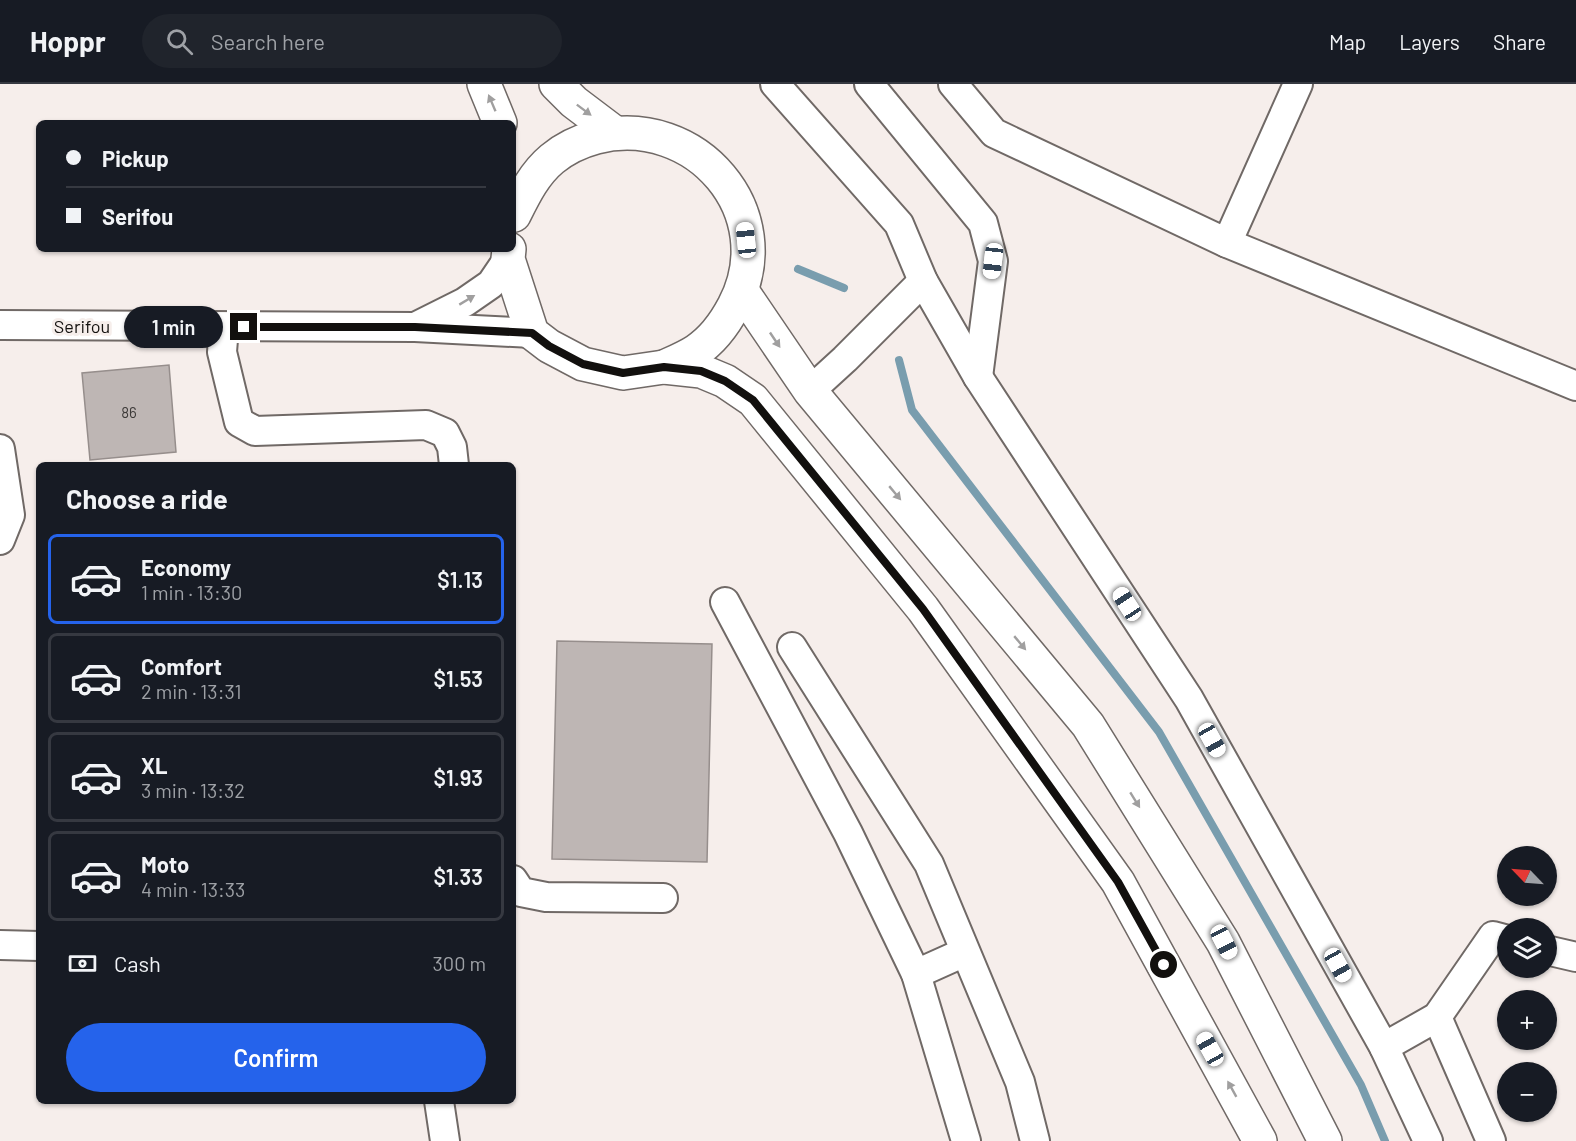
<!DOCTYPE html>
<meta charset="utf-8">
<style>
body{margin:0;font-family:Barlow,sans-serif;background:#20242c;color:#f1f3f6;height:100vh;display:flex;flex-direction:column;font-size:22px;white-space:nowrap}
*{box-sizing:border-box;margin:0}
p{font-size:20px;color:#9ea1a6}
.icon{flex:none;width:33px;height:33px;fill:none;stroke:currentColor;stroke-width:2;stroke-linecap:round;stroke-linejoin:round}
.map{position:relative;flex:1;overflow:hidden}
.drawer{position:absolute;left:36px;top:378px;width:480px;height:642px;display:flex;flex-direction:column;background:#171b24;border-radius:9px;box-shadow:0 2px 4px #0004}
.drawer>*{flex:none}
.top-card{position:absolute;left:36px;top:36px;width:480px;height:132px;border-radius:9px;box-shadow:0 2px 4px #0004;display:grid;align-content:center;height:132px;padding:0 30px;background:#171b24}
.needle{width:39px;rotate:295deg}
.fabs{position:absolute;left:1497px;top:762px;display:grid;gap:12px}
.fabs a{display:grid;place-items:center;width:60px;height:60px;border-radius:50%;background:#171b24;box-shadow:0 2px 4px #0004;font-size:30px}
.end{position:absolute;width:27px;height:27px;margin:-14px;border:8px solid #12100e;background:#fff;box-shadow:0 0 0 3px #fff}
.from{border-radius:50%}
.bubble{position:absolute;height:42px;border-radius:21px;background:#171b24;box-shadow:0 2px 4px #0004;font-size:20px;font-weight:600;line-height:42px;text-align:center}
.car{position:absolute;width:18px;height:36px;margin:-18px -9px;border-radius:8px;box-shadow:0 0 4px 2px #0007;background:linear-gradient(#fff 24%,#345 0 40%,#fff 0 76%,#345 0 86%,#fff 0)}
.top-card b{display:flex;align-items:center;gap:21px;height:57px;font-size:22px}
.top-card b+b{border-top:2px solid #363941}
.top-card i{width:15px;height:15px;background:#f1f3f6}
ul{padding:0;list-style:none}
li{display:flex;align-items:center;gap:18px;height:90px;margin:0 12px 9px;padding:0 18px;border:3px solid #363941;border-radius:9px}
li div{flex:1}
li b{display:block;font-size:22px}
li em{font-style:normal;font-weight:600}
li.on{border-color:#2563eb}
li>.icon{width:54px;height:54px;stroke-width:1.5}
h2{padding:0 30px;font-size:27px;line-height:72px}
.pay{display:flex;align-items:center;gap:15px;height:66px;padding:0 30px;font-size:22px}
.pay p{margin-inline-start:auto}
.cta{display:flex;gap:12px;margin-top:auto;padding:12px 30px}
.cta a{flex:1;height:69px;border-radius:36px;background:#2563eb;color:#fff;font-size:24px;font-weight:600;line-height:69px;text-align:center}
header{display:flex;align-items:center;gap:36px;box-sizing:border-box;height:84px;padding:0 30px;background:#171b24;border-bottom:2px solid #363941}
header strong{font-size:28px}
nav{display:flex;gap:33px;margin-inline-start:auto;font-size:21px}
.search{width:420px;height:54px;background:#20242c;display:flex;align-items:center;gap:15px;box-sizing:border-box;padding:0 21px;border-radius:33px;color:#9ea1a6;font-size:22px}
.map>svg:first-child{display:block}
</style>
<header>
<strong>Hoppr</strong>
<div class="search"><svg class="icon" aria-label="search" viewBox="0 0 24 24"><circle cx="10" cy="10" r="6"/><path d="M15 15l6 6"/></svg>Search here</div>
<nav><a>Map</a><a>Layers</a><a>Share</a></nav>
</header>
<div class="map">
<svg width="1576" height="1057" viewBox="0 0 1576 1057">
<rect width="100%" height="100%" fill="#f6eeeb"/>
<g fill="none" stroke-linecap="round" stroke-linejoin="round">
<g stroke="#799dae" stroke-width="8">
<path d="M798,185L844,204"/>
<path d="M899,276L912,326L1159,648L1361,1001L1385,1057"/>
</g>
</g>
<g fill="#beb6b4" stroke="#968e8c" stroke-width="1.5">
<path d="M169,281L176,368L90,376L82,289Z"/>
<path d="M557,557L712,560L707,778L552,775Z"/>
</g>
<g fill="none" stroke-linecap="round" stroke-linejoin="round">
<defs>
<g id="minor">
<path d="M775,0L899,140L923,197L978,293L1189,615L1384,963L1428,1057"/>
<path d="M869,0L983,139L993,177L978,293"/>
<path d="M953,0L994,49L1227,159L1576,302"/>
<path d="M1227,159L1298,0"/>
<path d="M0,241L415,243L532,249"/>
<path d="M417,242L465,218L491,200L508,175"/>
<path d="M224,243L222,268L239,338L255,347L426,341L445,349L452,363L454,381"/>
<path d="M810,307L845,275L923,197"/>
<path d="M0,365L10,431L0,456"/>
<path d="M725,518L848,749L916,890L966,1057"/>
<path d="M792,563L929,780L1020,998L1035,1057"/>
<path d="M513,796L521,808L546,813L663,814"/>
<path d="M0,861L39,862"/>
<path d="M1546,866L1576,873"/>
<path d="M916,890L965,868"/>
<path d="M1437,933L1491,1057"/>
<path d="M1384,963L1437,933L1493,852L1508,856"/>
<path d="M439,1017L445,1057"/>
</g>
<g id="major">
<path d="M484,0L500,39"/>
<path d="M556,0L574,18L615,49"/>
<path d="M514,131C524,111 534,90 552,75C564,65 581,57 596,53C696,28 783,129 734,222C725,239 713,256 696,267C687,273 675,278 664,283"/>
<path d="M509,165L508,175L532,249L549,262L583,280L623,289L664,283L701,287L725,297L753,316L923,525L1118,798L1260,1057"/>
<path d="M742,207L810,307L1088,641L1223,858L1325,1057"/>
</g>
</defs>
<use href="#minor" stroke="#706966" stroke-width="32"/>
<use href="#major" stroke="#706966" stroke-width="36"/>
<use href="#minor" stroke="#fff" stroke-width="28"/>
<use href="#major" stroke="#fff" stroke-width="33"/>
</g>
<defs><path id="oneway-solid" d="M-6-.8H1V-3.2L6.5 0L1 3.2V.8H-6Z" transform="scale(1.5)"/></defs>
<g fill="#a09f9f">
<use href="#oneway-solid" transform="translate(492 19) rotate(-113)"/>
<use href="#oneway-solid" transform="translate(584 26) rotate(37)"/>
<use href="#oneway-solid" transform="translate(467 216) rotate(-31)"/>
<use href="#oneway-solid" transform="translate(775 256) rotate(56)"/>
<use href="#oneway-solid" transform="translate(895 409) rotate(50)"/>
<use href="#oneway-solid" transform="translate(1020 559) rotate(50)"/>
<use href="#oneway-solid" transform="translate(1135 716) rotate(58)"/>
<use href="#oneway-solid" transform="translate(1232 1005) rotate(-119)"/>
</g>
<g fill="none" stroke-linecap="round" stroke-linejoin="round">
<path stroke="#12100e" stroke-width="8" d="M244,243H415L532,249L549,262L583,280L623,289L664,283L701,287L725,297L753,316L923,525L1118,798L1164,881"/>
</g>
<g text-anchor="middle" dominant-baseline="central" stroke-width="6" stroke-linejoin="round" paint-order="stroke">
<g font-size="15" fill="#3d3a38">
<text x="129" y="328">86</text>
</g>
<g font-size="18" fill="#12100e" stroke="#f6eeeb">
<text x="82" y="242">Serifou</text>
</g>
</g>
</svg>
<div class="fabs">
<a><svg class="needle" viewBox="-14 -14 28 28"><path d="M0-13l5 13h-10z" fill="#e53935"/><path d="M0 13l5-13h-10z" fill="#9ea1a6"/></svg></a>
<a><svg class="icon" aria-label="layers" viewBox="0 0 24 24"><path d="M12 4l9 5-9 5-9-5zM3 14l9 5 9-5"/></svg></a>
<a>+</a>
<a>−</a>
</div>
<i class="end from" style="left:1164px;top:881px"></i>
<i class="end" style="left:244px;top:243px"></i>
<div class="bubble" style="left:124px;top:222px;width:99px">1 min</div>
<i class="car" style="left:746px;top:156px;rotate:354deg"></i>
<i class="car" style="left:993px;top:177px;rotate:187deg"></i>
<i class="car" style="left:1127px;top:520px;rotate:327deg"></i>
<i class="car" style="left:1212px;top:656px;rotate:151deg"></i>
<i class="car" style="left:1224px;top:858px;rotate:153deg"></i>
<i class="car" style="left:1338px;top:881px;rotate:151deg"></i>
<i class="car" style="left:1210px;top:965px;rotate:331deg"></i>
<div class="top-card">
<b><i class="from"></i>Pickup</b>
<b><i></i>Serifou</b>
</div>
<section class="drawer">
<h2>Choose a ride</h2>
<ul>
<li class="on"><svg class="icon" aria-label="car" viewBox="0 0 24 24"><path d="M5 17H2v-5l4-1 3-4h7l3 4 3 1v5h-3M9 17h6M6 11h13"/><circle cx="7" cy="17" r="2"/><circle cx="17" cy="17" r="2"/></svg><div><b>Economy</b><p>1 min · 13:30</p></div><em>$1.13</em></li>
<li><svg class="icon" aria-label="car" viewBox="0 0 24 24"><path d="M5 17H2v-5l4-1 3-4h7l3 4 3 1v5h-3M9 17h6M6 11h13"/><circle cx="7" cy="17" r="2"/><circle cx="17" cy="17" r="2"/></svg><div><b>Comfort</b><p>2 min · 13:31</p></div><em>$1.53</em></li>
<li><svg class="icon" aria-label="car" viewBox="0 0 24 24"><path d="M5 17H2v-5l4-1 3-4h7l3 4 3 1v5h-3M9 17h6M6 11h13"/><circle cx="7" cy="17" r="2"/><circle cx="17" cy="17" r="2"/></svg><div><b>XL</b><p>3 min · 13:32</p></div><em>$1.93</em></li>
<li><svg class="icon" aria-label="car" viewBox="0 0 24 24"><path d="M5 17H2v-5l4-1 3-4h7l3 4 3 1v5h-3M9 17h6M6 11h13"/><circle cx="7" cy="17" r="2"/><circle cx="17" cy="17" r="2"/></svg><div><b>Moto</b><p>4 min · 13:33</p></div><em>$1.33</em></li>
</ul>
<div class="pay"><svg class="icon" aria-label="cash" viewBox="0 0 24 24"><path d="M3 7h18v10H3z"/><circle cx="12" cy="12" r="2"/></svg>Cash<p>300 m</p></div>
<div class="cta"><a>Confirm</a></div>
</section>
</div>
